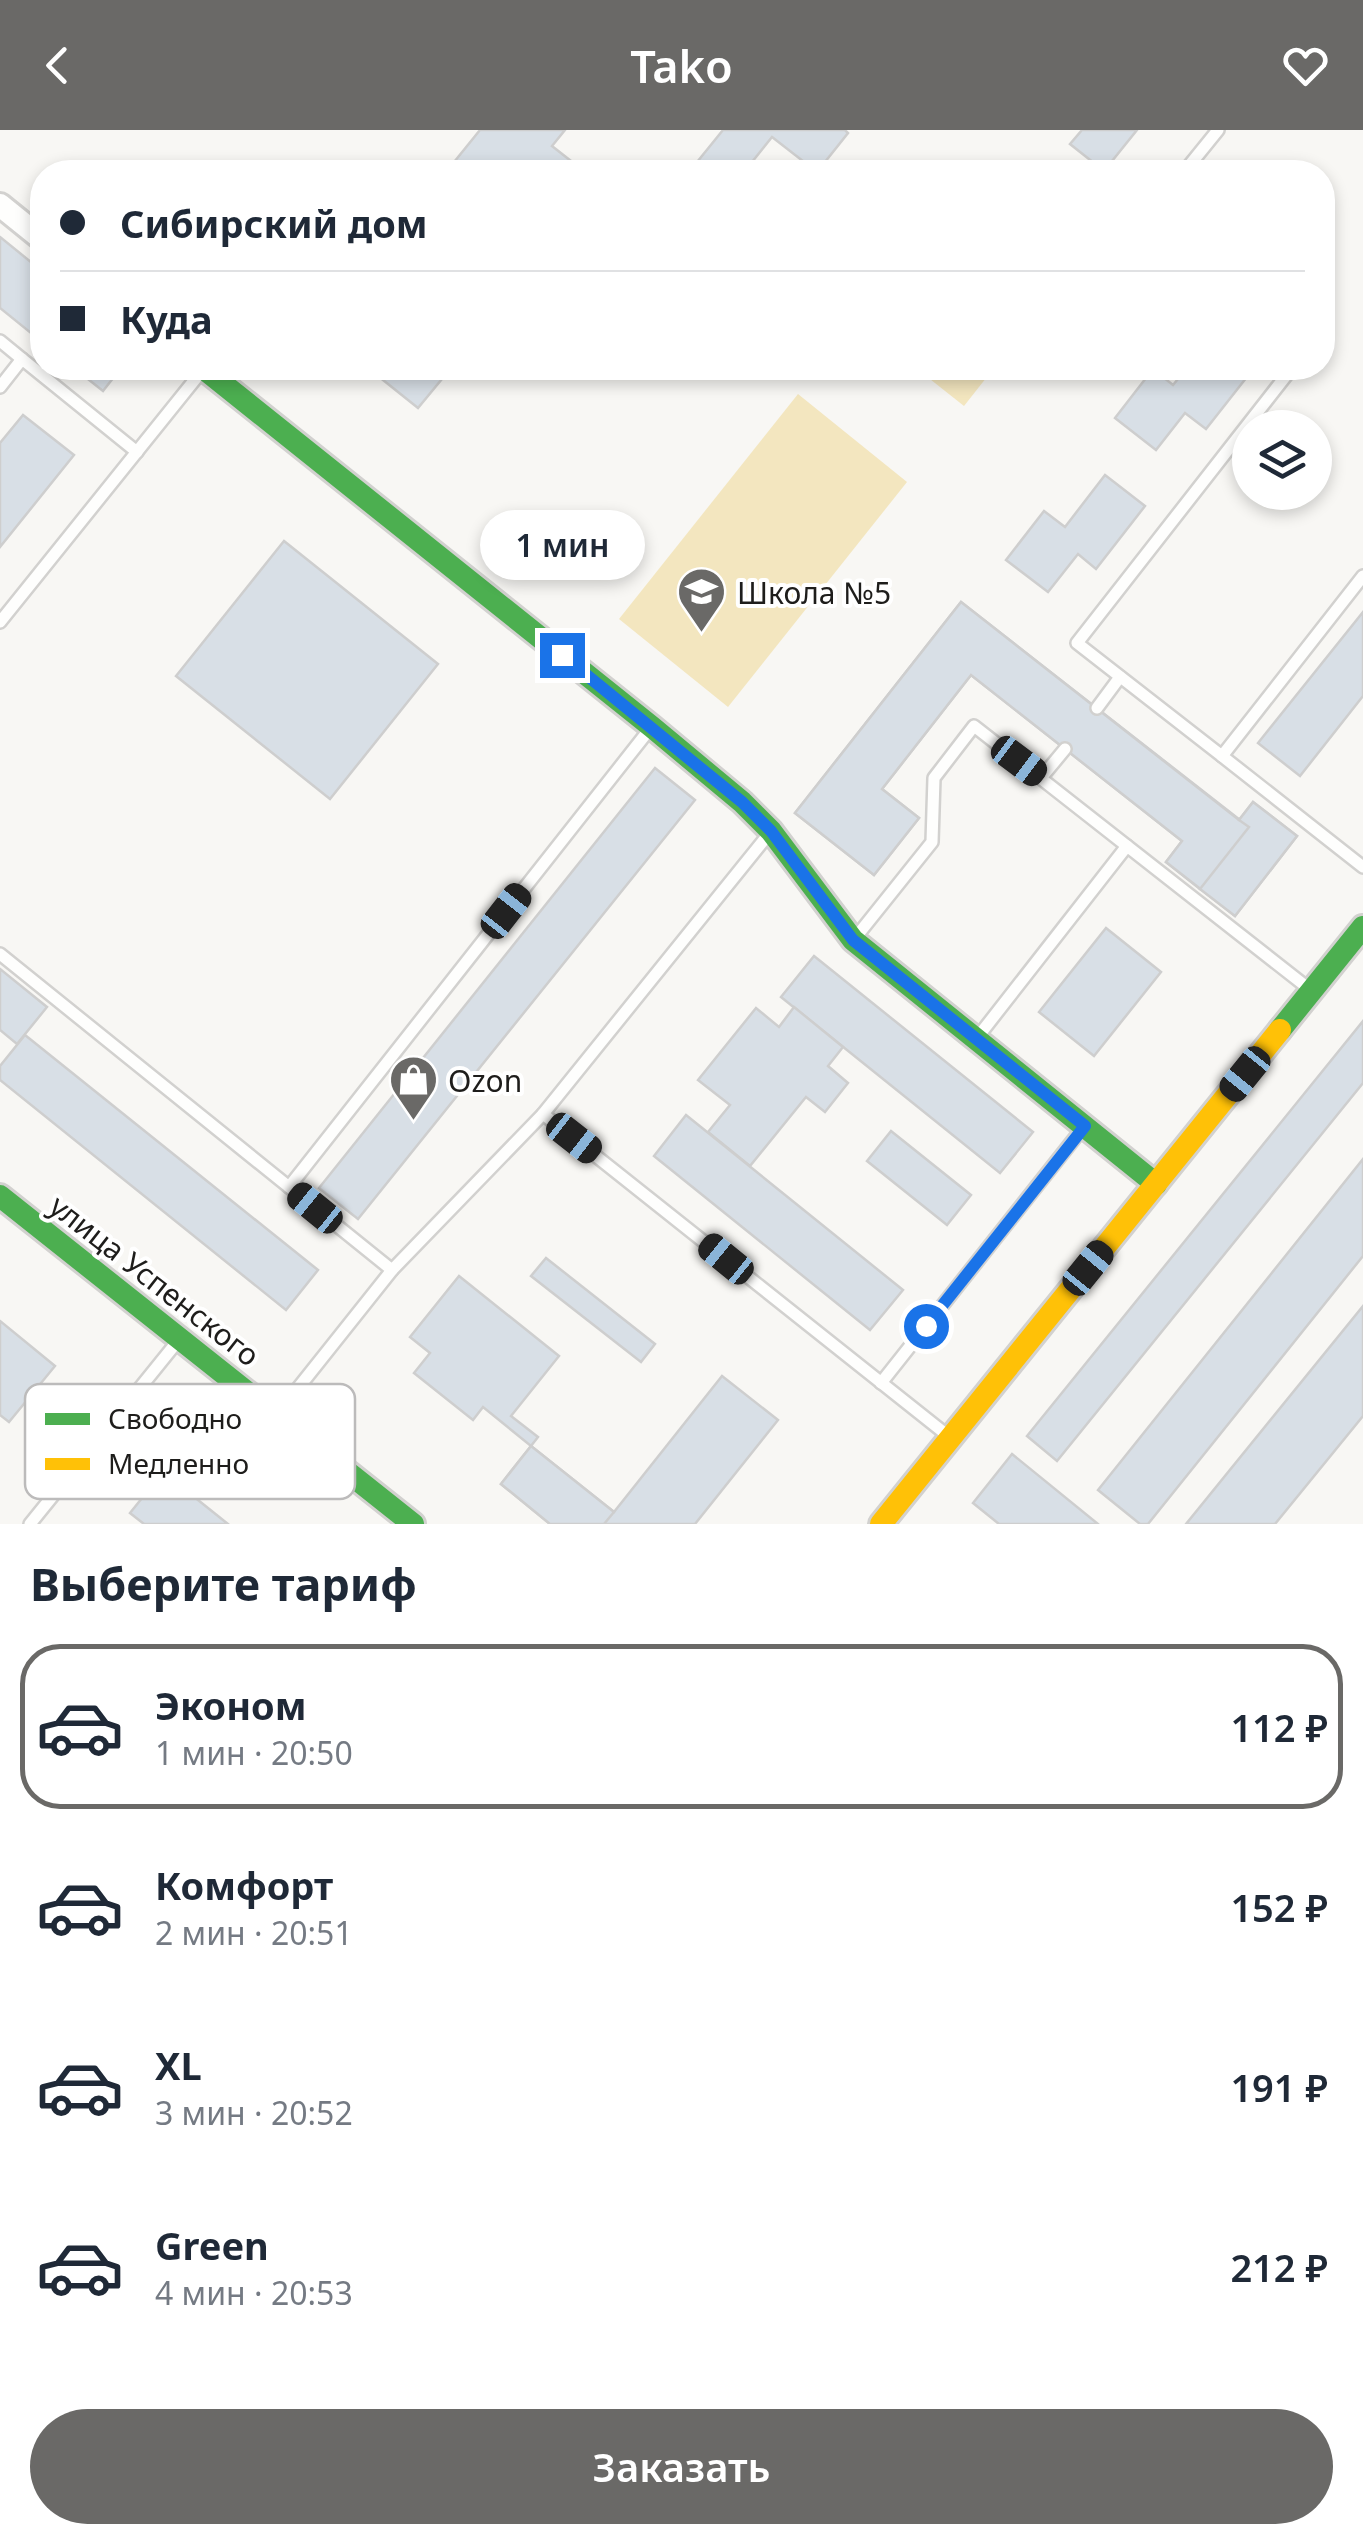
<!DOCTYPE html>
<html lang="ru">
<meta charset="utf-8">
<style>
body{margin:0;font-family:"Noto Sans",sans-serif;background:#f6f6f7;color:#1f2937;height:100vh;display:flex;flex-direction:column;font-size:38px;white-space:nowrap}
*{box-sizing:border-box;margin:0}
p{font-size:32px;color:#747a83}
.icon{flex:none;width:55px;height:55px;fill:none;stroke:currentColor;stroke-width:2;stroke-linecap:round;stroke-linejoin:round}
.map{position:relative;height:1394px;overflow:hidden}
.side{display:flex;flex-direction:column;background:#fff;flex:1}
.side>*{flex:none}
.guide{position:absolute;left:30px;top:30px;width:1305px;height:220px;border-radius:40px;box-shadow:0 5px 15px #0003;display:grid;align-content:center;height:220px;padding:0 30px;background:#fff}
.controls{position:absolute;left:1232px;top:280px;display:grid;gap:20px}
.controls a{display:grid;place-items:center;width:100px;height:100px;border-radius:50%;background:#fff;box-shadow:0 5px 15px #0003;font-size:50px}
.end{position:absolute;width:45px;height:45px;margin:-22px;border:12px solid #1a73e8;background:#fff;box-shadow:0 0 0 5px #fff}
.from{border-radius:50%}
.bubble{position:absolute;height:70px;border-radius:35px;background:#fff;box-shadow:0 5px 15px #0003;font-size:32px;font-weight:600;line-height:70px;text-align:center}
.car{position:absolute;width:30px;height:60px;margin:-30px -15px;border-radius:12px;box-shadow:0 0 8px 2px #0007;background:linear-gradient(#222 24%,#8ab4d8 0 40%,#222 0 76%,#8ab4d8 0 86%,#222 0)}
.guide b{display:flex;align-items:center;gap:35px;height:95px;font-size:38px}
.guide b+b{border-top:2px solid #e0e1e3}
.guide i{width:25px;height:25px;background:#1f2937}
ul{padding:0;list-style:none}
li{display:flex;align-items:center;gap:30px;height:165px;margin:0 20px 15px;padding:0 10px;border:5px solid transparent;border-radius:40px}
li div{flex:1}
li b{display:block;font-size:38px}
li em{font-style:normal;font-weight:600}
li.current{border-color:#6a6967}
li>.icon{width:90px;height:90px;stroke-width:1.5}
h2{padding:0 30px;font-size:45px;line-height:120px}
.primary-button{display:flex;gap:20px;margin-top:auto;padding:20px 30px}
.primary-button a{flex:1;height:115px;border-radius:60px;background:#6a6967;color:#fff;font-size:40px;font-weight:600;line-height:115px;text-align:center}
header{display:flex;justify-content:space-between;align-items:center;height:130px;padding:0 30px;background:#6a6967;color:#fff;font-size:45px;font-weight:600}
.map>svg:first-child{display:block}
</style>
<header><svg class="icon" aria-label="back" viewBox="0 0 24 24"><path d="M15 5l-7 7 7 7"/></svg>Tako<svg class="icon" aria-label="heart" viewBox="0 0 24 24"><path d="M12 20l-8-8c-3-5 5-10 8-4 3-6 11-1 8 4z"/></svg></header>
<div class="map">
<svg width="1363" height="1394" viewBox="0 0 1363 1394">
<rect width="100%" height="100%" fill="#f8f7f4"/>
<g fill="#f3e6bf">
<path d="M916,238H994L964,276Z"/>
<path d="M798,264L907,352L728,577L619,489Z"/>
</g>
<g fill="#d8dfe6" stroke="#cecece" stroke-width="2.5">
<path d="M480,0H565L552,16L585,42H446Z"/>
<path d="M723,0H845L848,3L817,42L772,7L744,42H689Z"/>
<path d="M1082,0H1137L1104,41L1070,14Z"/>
<path d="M0,107L42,141V212L0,178Z"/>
<path d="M74,238H121L103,261Z"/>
<path d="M368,238H451L418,278Z"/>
<path d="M1187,238H1254L1206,299L1185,283L1156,320L1115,288L1153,239L1173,255Z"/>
<path d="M23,285L74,325L0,417V313Z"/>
<path d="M1105,345L1145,376L1096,439L1078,424L1048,462L1006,430L1044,381L1065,397Z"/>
<path d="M284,411L438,534L330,669L176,546Z"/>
<path d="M961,472L1249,697L1200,759L1166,732L1182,711L971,545L882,659L919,688L874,745L795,683Z"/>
<path d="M961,472L1239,690L1253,672L1297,706L1235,786L1166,732L1182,711L971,545L882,659L919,688L874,745L795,683Z"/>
<path d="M1363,482V566L1300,646L1258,613Z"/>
<path d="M655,638L695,670L358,1089L319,1058Z"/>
<path d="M1253,672L1297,706L1235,786L1200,759L1249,697L1239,690Z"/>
<path d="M1106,798L1161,842L1094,926L1039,882Z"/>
<path d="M814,826L1033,1002L1000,1043L781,867Z"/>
<path d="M0,839L47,877L17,914L0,900Z"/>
<path d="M794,877L843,917L828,936L848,953L825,982L806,967L750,1036L708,1002L730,975L698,950L756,878L779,897Z"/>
<path d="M1363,891V953L1057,1331L1027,1306Z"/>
<path d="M25,905L318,1140L286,1180L0,950V936Z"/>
<path d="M686,985L903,1160L870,1200L654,1026Z"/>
<path d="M891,1001L971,1065L947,1095L867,1031Z"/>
<path d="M1363,1029V1126L1148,1394H1140L1098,1360Z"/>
<path d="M546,1128L655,1214L641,1232L531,1146Z"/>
<path d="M459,1146L559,1226L511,1286L538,1307L531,1316L483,1277L473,1290L414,1243L430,1223L410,1207Z"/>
<path d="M1363,1176V1286L1275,1394H1186Z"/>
<path d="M0,1191L55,1236L9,1292L0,1285Z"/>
<path d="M722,1246L778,1290L695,1394H550L501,1354L531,1316L614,1382Z"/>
<path d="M531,1316L614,1382L604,1394H550L501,1354Z"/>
<path d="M1012,1324L1098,1394H999L973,1373Z"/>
<path d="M163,1342L228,1394H144L130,1383Z"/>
</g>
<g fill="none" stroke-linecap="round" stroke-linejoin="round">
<defs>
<g id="lane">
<path d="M1184,42L1218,0"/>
<path d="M0,211L22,229"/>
<path d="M0,257L22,229L137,322"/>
<path d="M1363,446L1222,626L1363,737"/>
<path d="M0,492L201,242"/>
<path d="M1097,578L1120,547"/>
<path d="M1222,626L1077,513L1292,238"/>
<path d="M1041,648L1065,619"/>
<path d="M856,807L932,712L934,648L974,596L1308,858"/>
<path d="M0,824L392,1140L279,1282"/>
<path d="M977,908L1127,716"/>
<path d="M543,984L947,1305"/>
<path d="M289,1057L649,600"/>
<path d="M392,1140L543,984L768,705"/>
<path d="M881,1253L1082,999"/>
<path d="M30,1394L177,1212"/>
</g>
<path id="street" d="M0,75L42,109"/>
<g id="fast">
<path d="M203,238L652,597L742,672L771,701L853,810L1156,1054"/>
<path d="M1280,900L1363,797"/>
<path d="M0,1066L413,1394"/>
</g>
<path id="slow" d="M881,1394L1280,900"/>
</defs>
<use href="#lane" stroke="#d2d1cf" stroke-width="16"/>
<use href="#street" stroke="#d2d1cf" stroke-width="28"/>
<use href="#fast" stroke="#d2d1cf" stroke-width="28"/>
<use href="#slow" stroke="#d2d1cf" stroke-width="28"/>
<use href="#lane" stroke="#fefefd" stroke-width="11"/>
<use href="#street" stroke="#fefefd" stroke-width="22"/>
<use href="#fast" stroke="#4caf50" stroke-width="22"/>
<use href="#slow" stroke="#ffc107" stroke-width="22"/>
</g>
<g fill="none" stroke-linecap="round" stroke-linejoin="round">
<path stroke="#1a73e8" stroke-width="12" d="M562,525L742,672L771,701L853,810L1085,996L926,1196"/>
</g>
<defs>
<symbol id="school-pin" viewBox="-11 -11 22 30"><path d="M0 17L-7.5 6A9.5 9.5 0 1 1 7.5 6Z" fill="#6a6967" stroke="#fff"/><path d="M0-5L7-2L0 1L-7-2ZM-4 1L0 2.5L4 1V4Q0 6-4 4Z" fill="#fff"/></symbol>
<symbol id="shop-pin" viewBox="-11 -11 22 30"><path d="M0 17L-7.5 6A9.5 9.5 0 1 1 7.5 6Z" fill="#6a6967" stroke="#fff"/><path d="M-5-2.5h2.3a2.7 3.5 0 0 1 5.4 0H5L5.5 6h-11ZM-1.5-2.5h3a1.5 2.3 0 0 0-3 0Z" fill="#fff"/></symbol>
</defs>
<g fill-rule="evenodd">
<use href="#school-pin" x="674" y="434" width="55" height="75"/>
<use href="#shop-pin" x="386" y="922" width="55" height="75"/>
</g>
<g text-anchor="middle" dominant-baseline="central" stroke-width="8" stroke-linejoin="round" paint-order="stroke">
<g font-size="30" fill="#1e1d1b" stroke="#fff" text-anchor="start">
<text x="737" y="462">Школа №5</text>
<text x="448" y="950">Ozon</text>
</g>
<g font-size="30" fill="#1e1d1b" stroke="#fff">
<text transform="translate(155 1150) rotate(38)">улица Успенского</text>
</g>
</g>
<rect x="25" y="1254" width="330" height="115" rx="15" fill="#fff" stroke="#bcbbbb" stroke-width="2.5"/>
<rect x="45" y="1283" width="45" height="12" fill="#4caf50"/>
<rect x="45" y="1328" width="45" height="12" fill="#ffc107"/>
<g font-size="28" fill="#1e1d1b">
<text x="108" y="1299">Свободно</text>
<text x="108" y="1344">Медленно</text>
</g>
</svg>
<div class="controls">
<a><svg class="icon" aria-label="layers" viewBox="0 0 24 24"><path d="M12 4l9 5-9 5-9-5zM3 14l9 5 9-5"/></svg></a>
</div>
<i class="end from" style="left:926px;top:1196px"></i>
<i class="end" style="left:562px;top:525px"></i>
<div class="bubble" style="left:480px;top:380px;width:165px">1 мин</div>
<i class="car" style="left:1019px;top:631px;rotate:127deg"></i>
<i class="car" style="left:506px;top:781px;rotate:38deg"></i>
<i class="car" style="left:1245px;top:944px;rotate:219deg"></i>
<i class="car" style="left:574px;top:1008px;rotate:128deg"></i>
<i class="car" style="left:315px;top:1078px;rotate:309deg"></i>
<i class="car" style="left:726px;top:1129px;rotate:309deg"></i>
<i class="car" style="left:1088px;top:1138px;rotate:39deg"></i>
<div class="guide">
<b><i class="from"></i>Сибирский дом</b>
<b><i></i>Куда</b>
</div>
</div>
<section class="side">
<h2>Выберите тариф</h2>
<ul>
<li class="current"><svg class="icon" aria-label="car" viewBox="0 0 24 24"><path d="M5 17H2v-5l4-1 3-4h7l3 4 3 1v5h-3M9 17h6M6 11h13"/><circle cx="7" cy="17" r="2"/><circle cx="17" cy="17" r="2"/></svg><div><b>Эконом</b><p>1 мин · 20:50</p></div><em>112 ₽</em></li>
<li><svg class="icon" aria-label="car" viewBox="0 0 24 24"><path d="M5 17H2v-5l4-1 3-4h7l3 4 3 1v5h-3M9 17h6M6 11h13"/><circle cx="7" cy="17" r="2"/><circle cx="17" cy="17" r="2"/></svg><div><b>Комфорт</b><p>2 мин · 20:51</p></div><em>152 ₽</em></li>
<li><svg class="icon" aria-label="car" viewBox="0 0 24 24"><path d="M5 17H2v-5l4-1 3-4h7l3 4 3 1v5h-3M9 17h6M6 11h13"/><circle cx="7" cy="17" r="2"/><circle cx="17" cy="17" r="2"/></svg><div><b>XL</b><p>3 мин · 20:52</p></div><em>191 ₽</em></li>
<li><svg class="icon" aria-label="car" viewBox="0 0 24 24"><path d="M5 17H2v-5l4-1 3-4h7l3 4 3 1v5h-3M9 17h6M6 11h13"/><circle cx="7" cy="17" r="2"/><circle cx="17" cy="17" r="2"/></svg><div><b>Green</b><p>4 мин · 20:53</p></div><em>212 ₽</em></li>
</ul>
<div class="primary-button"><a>Заказать</a></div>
</section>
